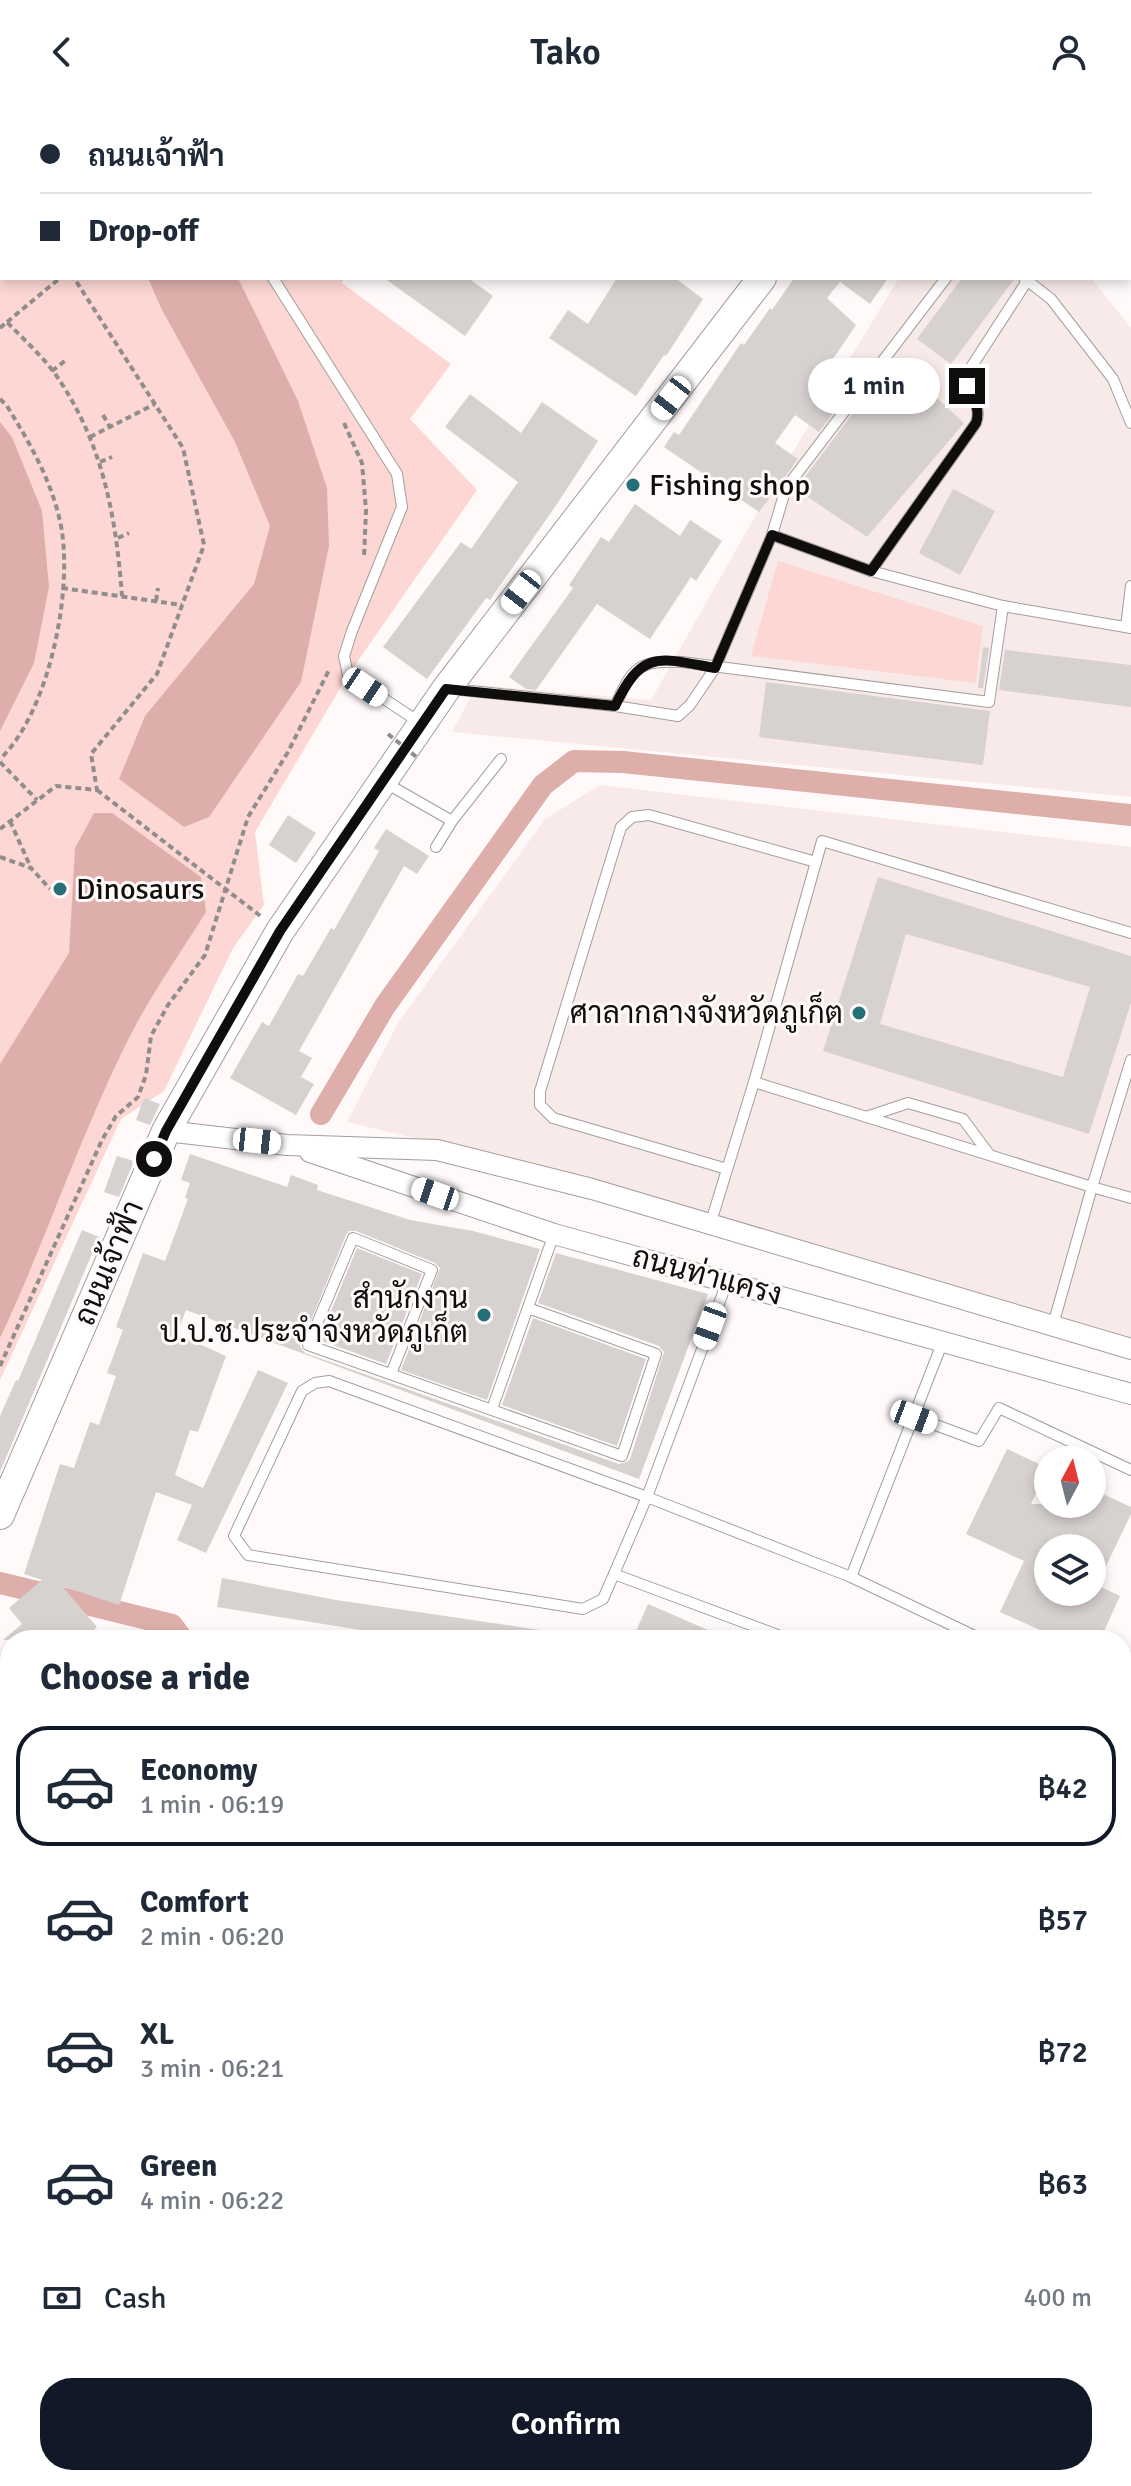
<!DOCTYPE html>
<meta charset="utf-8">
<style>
body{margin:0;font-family:Signika,Sarabun,sans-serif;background:#f6f6f7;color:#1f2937;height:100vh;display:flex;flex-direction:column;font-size:30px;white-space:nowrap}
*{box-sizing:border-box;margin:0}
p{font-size:26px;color:#747a83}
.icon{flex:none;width:44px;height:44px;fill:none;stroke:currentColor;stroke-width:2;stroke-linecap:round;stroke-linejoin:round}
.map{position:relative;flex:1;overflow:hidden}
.details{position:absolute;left:0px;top:1526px;width:1132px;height:856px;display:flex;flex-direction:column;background:#fff;border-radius:32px 32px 0 0;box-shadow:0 4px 12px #0003}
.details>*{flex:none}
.hud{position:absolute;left:0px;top:0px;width:1132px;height:176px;box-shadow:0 4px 12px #0003;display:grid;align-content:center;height:176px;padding:0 40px;background:#fff}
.needle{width:52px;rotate:7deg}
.buttons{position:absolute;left:1034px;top:1342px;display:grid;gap:16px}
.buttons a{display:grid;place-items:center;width:72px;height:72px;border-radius:50%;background:#fff;box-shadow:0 4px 12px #0003;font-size:40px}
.end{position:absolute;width:36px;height:36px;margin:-18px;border:10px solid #100e0d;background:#fff;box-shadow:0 0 0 4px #fff}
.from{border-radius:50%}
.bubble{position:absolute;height:56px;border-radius:28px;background:#fff;box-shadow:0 4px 12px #0003;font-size:26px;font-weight:600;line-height:56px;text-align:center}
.car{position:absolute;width:24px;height:48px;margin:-24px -12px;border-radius:10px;box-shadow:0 0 6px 2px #0007;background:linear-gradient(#fff 24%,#345 0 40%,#fff 0 76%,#345 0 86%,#fff 0)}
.hud b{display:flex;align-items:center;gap:28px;height:76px;font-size:30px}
.hud b+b{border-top:2px solid #e0e1e3}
.hud i{width:20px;height:20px;background:#1f2937}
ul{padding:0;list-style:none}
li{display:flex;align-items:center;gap:24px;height:120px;margin:0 16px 12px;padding:0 24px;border:4px solid transparent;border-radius:32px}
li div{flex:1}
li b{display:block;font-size:30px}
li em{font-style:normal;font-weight:600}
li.active{border-color:#111827}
li>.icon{width:72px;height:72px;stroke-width:1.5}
h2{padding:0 40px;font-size:36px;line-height:96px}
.pay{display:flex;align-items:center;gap:20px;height:88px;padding:0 40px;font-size:30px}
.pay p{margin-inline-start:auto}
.primary-button{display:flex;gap:16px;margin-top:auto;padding:16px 40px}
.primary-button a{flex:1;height:92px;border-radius:32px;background:#111827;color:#fff;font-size:32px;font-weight:600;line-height:92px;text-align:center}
header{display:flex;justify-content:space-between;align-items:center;height:104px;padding:0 40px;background:#fff;font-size:36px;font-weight:600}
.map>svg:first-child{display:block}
</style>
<header><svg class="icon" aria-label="back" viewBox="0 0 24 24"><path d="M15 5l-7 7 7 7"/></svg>Tako<svg class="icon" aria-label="person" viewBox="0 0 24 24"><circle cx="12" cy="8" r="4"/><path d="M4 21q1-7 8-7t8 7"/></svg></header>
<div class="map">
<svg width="1131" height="2382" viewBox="0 0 1131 2382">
<rect width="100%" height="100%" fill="#fffaf9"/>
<g fill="#f8eae9">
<path d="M899,174H1091L1131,224V693L452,628L477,581L651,596L778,372Z"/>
<path d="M600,681L1131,743V1236L614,1082L347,1018L398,919L545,715Z"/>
</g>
<g fill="#fcd7d3">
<path d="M0,0H310L2,2V174H344L342,179L451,260L410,315L477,386L348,571L255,728L264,801L233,844L164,987L121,1015L0,1276Z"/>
<path d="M778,457L983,522L976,579L751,552Z"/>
<path d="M384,2372H472L466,2382H383Z"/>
</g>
<g fill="#deafaa">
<path d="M148,174H238L298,297L327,384L329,442L301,578L209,713L184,723L119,675L145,612L254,480L270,422L235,338L161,204Z"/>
<path d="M0,318L12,333L42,407L49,483L34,559L0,627Z"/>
<path d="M94,709H112L201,773L206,808C180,850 149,893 127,938C79,1034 46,1137 0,1234V960L69,849L75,744Z"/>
</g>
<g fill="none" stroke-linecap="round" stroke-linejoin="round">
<g stroke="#deafaa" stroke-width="22">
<path d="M321,1010L385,902L543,681L574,657L623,658L1131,711"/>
<path d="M0,1479L172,1521L183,1536"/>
<path d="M1122,1802L1131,1801"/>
</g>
</g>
<g fill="#d7d1d0" fill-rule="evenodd">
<path d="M384,174H468L493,192L465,232Z"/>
<path d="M617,174H675L703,195L666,252L664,251L636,292L549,234L568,206L588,220Z"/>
<path d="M794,174H888L870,200L840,178L827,194L856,221L823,270L849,288L819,328L795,311L775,339L798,355L759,408L664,343L674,328L679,331L741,239L744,241L770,204L772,206Z"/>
<path d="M962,174H1015L951,260L917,235Z"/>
<path d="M911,270L964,319L867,433L796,385L862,297L865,299L887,271Z"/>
<path d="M470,290L521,329L542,298L598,337L557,400L490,496L486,494L427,575L383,543L461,438L471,445L518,378L445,323Z"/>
<path d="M953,385L995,407L960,471L919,449Z"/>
<path d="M635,400L680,432L690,416L722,437L696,477L691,473L650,535L597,500L536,586L526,585L509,573L573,484L569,481L601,433L609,438Z"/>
<path d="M983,543L989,544L983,584H978Z"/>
<path d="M1005,546L1131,561V603L999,586Z"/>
<path d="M766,578L990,607L983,661L759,633Z"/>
<path d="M288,711L316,729L296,759L269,741Z"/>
<path d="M386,725L429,752L417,770L404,762L299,947L312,954L301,973L314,980L296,1011L230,974L262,918L269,922L298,870L303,872L331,824L334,826L379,747L374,744Z"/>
<path d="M878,773L1131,852V899L1089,1030L823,947ZM906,830L1090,883L1063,973L880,920Z"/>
<path d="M144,994L160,1000L150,1021L136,1016Z"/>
<path d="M190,1050L287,1083L291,1071L318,1081L317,1086L410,1116L473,1127L540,1145L487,1296L401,1266L440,1164L435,1159L356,1127H349L346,1131L300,1243L305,1249L619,1360L627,1358L630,1355L664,1248L659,1242L538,1199L556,1149L708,1190L639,1375L186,1206L177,1230L226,1252L198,1328L190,1326L175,1371L203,1384L258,1266L288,1279L206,1449L177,1436L192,1401L156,1388L119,1501L62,1482L97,1523L82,1536H3L22,1520L9,1504L42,1476L24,1470L60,1360L74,1364L90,1318L99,1321L116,1272L107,1269L123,1226L116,1223L143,1149L165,1157L188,1095L185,1094L190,1079L181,1076Z"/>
<path d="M117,1052L134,1057L119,1093L104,1088Z"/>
<path d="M82,1126L99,1133L0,1368V1312L16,1276L18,1277Z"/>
<path d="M357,1144L422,1170L386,1260L319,1236Z"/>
<path d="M533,1214L646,1255L617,1342L502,1301Z"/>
<path d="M1007,1345L1048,1364L1031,1400H1092V1385L1131,1403V1410L1097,1481L1120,1492L1100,1536H1062L1000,1508L1024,1457L966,1430ZM1048,1444H1092V1488H1048Z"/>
<path d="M222,1474L336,1496L547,1527L546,1536H424L217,1503Z"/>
<path d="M648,1500L731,1536H632Z"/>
</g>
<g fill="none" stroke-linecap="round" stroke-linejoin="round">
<defs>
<g id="service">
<path d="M252,2L253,0"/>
<path d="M602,2L606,0"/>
<path d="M273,174L397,370L402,403L352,527L344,552L348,571L419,618"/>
<path d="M1024,174L1051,195L1113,275L1131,319"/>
<path d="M772,431L871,467L1003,502L1131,524"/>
<path d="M871,467L976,319C983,302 967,288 966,271L1027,177"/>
<path d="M1126,523L1131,482"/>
<path d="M452,585L615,602L678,612L690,601L715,564L772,431L786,384L946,174"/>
<path d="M615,602C633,563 638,556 682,558L989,598L1003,502"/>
<path d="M384,678L452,717L501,655"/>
<path d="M436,743L452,717"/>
<path d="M816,758L822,737L1131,829"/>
<path d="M1131,956L1092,1083L1131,1094"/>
<path d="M866,1013L908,999L963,1015L989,1050"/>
<path d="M727,1065L553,1014L540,1001V987L621,723L632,713L649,711L816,758L754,978"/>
<path d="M710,1121L754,978L1092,1083L1053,1221"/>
<path d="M727,1178L647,1393L614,1470L603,1495L583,1505L248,1451L234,1432L302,1287L315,1279L329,1277L647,1393L851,1473L983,1536"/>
<path d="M391,1270L432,1166L353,1134L308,1241L622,1352L656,1250L528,1204"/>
<path d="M492,1305L554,1130"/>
<path d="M914,1313L979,1337L999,1304L1131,1366"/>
<path d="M614,1470L791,1536"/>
<path d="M851,1473L943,1237"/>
<path d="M1122,1582L1125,1581L1131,1559"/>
<path d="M1125,1749H1131"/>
<path d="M0,2003L10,2013"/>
<path d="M1122,2038L1131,2039"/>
<path d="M1122,2111L1131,2120"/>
</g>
<g id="minor">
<path d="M1078,0L1080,2"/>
<path d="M1130,56L1131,57"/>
<path d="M166,1027L287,1041L437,1046L592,1085L1131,1245"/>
<path d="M310,1048L554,1130L1131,1290"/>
<path d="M0,1785L10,1788"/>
<path d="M0,1995L10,1985"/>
<path d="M1122,2236L1131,2240"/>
<path d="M890,2372L906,2382"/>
<path d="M297,2382L298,2372"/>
<path d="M501,2382L509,2372"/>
<path d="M920,2382L926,2372"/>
</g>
<g id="secondary">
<path d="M890,2L892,0"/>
<path d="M0,1411L166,1027L280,827L446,585L762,174"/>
<path d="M0,1633L10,1644"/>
<path d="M634,2372L642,2382"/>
</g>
</defs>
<use href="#service" stroke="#a39e9d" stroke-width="12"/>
<use href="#minor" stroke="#a39e9d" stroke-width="22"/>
<use href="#secondary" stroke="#a39e9d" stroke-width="30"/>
<g stroke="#918d8c" stroke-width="4" stroke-dasharray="6 4" stroke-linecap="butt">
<path d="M0,132L2,133"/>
<path d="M7,218L60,174"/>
<path d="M0,224L7,218C25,237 46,255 60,277C104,344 116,414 122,492"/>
<path d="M52,267L66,256"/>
<path d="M0,295L7,302C29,338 49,372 59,413C76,478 50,608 0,655"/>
<path d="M103,311L110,323"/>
<path d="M344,319L362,359L366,406L364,454"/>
<path d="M90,333L155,300"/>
<path d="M100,358L112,353"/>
<path d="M118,434L129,429"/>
<path d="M62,484L182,501"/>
<path d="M156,497L158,484"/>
<path d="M0,658L37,696"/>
<path d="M97,686L263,814"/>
<path d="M10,717L31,764"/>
<path d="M0,725L56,682L97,686L91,650L157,570L204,441L183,344L76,177L72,174"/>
<path d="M0,753L31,764L50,785"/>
<path d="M0,1262L102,1036L116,1012L138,993L146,971L151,932L168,901L205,851L248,713L288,648L330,564"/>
</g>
<use href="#service" stroke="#fff" stroke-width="10"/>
<use href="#minor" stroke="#fff" stroke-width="20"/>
<use href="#secondary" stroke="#fff" stroke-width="28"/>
<path stroke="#918d8c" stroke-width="4" stroke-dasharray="6 4" stroke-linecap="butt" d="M388,630L419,655"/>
</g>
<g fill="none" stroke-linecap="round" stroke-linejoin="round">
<path stroke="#100e0d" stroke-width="10" d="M154,1055L166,1027L280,827L446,585L615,602C642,545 659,554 715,564L772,431L871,467L976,319C981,305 973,294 967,282"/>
</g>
<g fill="#256f78" stroke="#fffaf9" stroke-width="3">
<circle cx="633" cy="381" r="8"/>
<circle cx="60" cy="785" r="8"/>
<circle cx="859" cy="909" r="8"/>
<circle cx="484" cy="1211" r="8"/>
</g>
<g text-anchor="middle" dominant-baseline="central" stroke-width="6" stroke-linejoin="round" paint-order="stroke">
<g font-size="30" fill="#100e0d" stroke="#fffaf9" text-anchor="start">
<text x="649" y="381">Fishing shop</text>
<text x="76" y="785">Dinosaurs</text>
<text x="843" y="909" text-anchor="end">ศาลากลางจังหวัดภูเก็ต</text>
<text x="468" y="1194" text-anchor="end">สำนักงาน<tspan x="468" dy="34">ป.ป.ช.ประจำจังหวัดภูเก็ต</tspan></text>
</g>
<g font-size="30" fill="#100e0d" stroke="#fffaf9">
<text transform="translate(109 1159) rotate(-67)">ถนนเจ้าฟ้า</text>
<text transform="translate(707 1172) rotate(15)">ถนนท่าแครง</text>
</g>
</g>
</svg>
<div class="buttons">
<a><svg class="needle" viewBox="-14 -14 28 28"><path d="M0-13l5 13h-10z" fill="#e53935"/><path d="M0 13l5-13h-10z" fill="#747a83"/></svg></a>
<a><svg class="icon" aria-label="layers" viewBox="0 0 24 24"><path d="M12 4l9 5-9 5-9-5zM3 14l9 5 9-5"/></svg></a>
</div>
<i class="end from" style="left:154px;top:1055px"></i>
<i class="end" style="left:967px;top:282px"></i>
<div class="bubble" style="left:808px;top:254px;width:132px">1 min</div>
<i class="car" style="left:671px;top:294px;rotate:218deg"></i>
<i class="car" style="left:521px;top:488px;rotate:218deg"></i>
<i class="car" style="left:365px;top:583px;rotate:124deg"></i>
<i class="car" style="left:257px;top:1037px;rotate:96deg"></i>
<i class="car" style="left:435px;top:1090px;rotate:289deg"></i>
<i class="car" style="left:710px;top:1222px;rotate:200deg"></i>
<i class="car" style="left:914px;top:1313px;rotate:111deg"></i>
<div class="hud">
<b><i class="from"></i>ถนนเจ้าฟ้า</b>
<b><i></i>Drop-off</b>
</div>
<section class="details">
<h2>Choose a ride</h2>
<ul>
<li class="active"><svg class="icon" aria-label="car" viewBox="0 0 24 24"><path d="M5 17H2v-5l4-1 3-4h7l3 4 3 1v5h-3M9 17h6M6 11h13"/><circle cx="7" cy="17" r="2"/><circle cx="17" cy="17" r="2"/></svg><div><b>Economy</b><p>1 min · 06:19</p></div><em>฿42</em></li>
<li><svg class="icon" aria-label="car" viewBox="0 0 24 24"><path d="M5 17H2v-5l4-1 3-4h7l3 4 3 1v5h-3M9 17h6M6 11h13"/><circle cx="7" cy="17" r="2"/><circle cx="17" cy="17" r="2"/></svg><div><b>Comfort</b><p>2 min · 06:20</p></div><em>฿57</em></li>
<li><svg class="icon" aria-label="car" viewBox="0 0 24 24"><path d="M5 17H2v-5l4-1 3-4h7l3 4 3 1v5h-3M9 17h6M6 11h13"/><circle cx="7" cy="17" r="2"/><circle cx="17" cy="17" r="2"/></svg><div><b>XL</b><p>3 min · 06:21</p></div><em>฿72</em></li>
<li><svg class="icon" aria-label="car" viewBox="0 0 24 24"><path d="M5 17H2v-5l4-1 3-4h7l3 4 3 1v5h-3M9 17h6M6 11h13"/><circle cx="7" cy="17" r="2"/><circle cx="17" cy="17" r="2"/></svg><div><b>Green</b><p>4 min · 06:22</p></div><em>฿63</em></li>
</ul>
<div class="pay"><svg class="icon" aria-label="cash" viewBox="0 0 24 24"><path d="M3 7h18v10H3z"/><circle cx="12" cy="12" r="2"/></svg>Cash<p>400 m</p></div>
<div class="primary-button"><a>Confirm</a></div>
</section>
</div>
